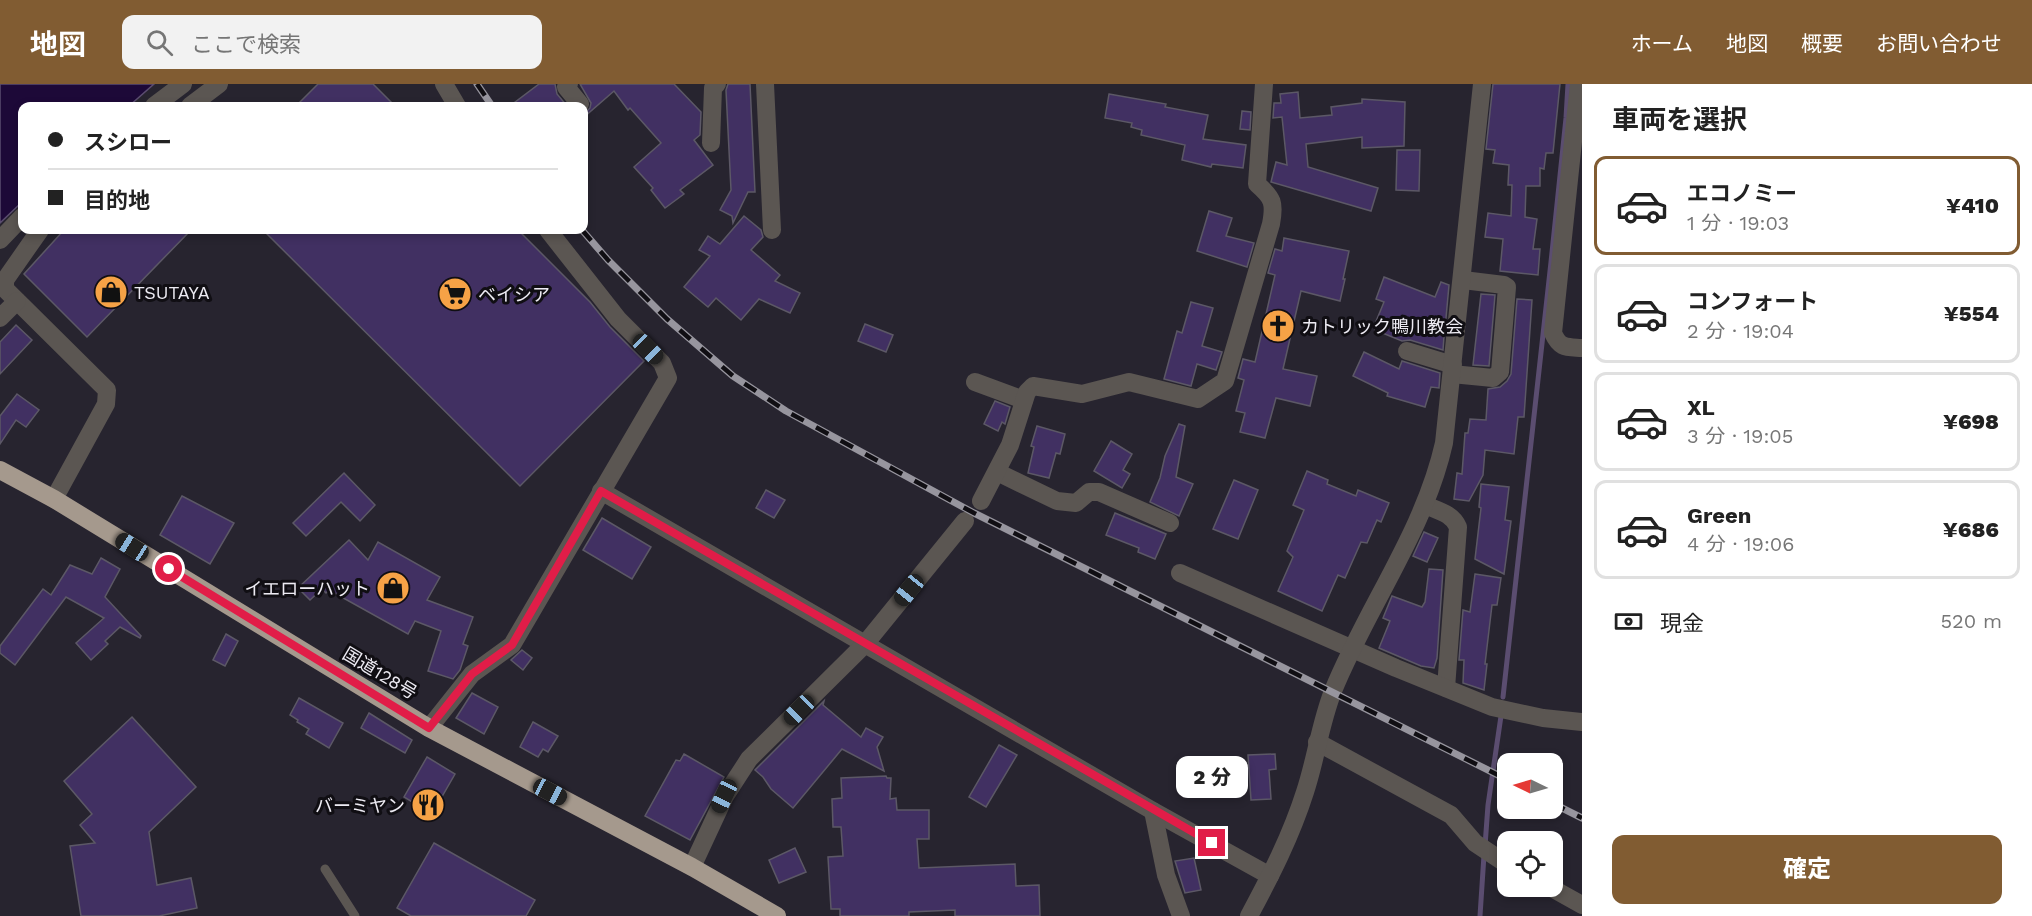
<!DOCTYPE html>
<html lang="ja">
<meta charset="utf-8">
<style>
body{margin:0;font-family:"Work Sans","Noto Sans JP",sans-serif;background:#f2f2f2;color:#222;height:100vh;display:flex;flex-direction:column;font-size:22px;white-space:nowrap}
*{box-sizing:border-box;margin:0}
p{font-size:20px;color:#767676}
.icon{flex:none;width:33px;height:33px;fill:none;stroke:currentColor;stroke-width:2;stroke-linecap:round;stroke-linejoin:round}
.map{position:relative;flex:1;overflow:hidden}
.drawer{display:flex;flex-direction:column;background:#fff;width:450px}
.drawer>*{flex:none}
.hud{position:absolute;left:18px;top:18px;width:570px;height:132px;border-radius:12px;box-shadow:0 3px 9px #0003;display:grid;align-content:center;height:132px;padding:0 30px;background:#fff}
.needle{width:39px;rotate:275deg}
.buttons{position:absolute;left:1497px;top:669px;display:grid;gap:12px}
.buttons a{display:grid;place-items:center;width:66px;height:66px;border-radius:12px;background:#fff;box-shadow:0 3px 9px #0003;font-size:30px}
.end{position:absolute;width:27px;height:27px;margin:-14px;border:8px solid #e11d48;background:#fff;box-shadow:0 0 0 3px #fff}
.from{border-radius:50%}
.bubble{position:absolute;height:42px;border-radius:12px;background:#fff;box-shadow:0 3px 9px #0003;font-size:20px;font-weight:800;line-height:42px;text-align:center}
.car{position:absolute;width:18px;height:36px;margin:-18px -9px;border-radius:8px;box-shadow:0 0 4px 2px #0007;background:linear-gradient(#222 24%,#8ab4d8 0 40%,#222 0 76%,#8ab4d8 0 86%,#222 0)}
.hud b{display:flex;align-items:center;gap:21px;height:57px;font-size:22px}
.hud b+b{border-top:2px solid #e0e0e0}
.hud i{width:15px;height:15px;background:#222}
ul{padding:0;list-style:none}
li{display:flex;align-items:center;gap:18px;height:99px;margin:0 12px 9px;padding:0 18px;border:3px solid #e0e0e0;border-radius:12px}
li div{flex:1}
li b{display:block;font-size:22px}
li em{font-style:normal;font-weight:800}
li.selected{border-color:#815c32}
li>.icon{width:54px;height:54px;stroke-width:1.5}
h2{padding:0 30px;font-size:27px;line-height:72px}
.pay{display:flex;align-items:center;gap:15px;height:66px;padding:0 30px;font-size:22px}
.pay p{margin-inline-start:auto}
.action{display:flex;gap:12px;margin-top:auto;padding:12px 30px}
.action a{flex:1;height:69px;border-radius:12px;background:#815c32;color:#fff;font-size:24px;font-weight:800;line-height:69px;text-align:center}
header{display:flex;align-items:center;gap:36px;box-sizing:border-box;height:84px;padding:0 30px;background:#815c32;color:#fff}
header strong{font-size:28px}
nav{display:flex;gap:33px;margin-inline-start:auto;font-size:21px}
.search{width:420px;height:54px;background:#f2f2f2;display:flex;align-items:center;gap:15px;box-sizing:border-box;padding:0 21px;border-radius:12px;color:#767676;font-size:22px}
main{display:flex;flex:1;min-height:0}
.map>svg:first-child{display:block}
</style>
<header>
<strong>地図</strong>
<div class="search"><svg class="icon" aria-label="search" viewBox="0 0 24 24"><circle cx="10" cy="10" r="6"/><path d="M15 15l6 6"/></svg>ここで検索</div>
<nav><a>ホーム</a><a>地図</a><a>概要</a><a>お問い合わせ</a></nav>
</header>
<main>
<div class="map">
<svg width="1582" height="832" viewBox="0 0 1582 832">
<rect width="100%" height="100%" fill="#27242f"/>
<path fill="#1d0938" stroke="#5b4d70" stroke-width="1.5" d="M0,0H154L129,22H22V118L0,139Z"/>
<g fill="none" stroke-linecap="round" stroke-linejoin="round">
<g stroke="#5b4d70" stroke-width="5">
<path d="M1503,613L1551,178L1566,34L1568,0"/>
<path d="M1485,762L1488,721L1501,632"/>
<path d="M1480,832L1484,771"/>
</g>
</g>
<g fill="#413062" stroke="#5c5866" stroke-width="1.5">
<path d="M318,0H373L395,22H296Z"/>
<path d="M539,0H555L557,10L567,22H510Z"/>
<path d="M580,0H674L701,28L700,51L694,56L713,81L680,106L684,110L665,124L651,106L653,104L634,83L661,59L630,24L628,26L614,7L584,33V30L590,24L591,19Z"/>
<path d="M728,0H750L755,108H748L733,139L732,132L720,126L731,106L726,6Z"/>
<path d="M1493,0H1560L1553,69H1546L1544,85L1540,84V102H1526L1525,133L1537,135L1533,165H1540L1538,191L1500,187L1503,155L1485,153L1488,129L1511,132L1512,101H1508L1509,81L1493,79L1495,66L1486,65Z"/>
<path d="M1298,8L1300,34L1332,31L1331,23L1362,19V15L1405,18L1404,62L1362,64V53L1306,60L1308,83L1378,104L1371,127L1271,98L1276,78L1287,81L1282,33L1273,34L1274,19H1281L1280,10Z"/>
<path d="M1109,10L1166,20L1165,23L1208,31L1203,55L1246,61L1243,84L1212,80L1211,83L1182,76L1185,61L1141,51L1142,46L1131,43L1132,39L1105,34Z"/>
<path d="M1242,27L1251,28L1250,46L1240,45Z"/>
<path d="M1397,66H1420L1419,107L1396,106Z"/>
<path d="M1209,127L1232,134L1226,152L1254,159L1247,183L1197,167Z"/>
<path d="M744,132L761,146L763,153L751,166L780,191L775,197L800,209L790,229L759,215L741,236L716,214L708,223L684,203L710,172L699,166L708,152L720,160Z"/>
<path d="M64,146H191L87,253L24,190Z"/>
<path d="M263,146H518L590,218L610,243L644,277L520,402Z"/>
<path d="M1284,154L1349,167L1343,195H1345L1340,217L1301,207L1283,285L1317,292L1310,322L1276,314L1265,354L1240,348L1245,329L1236,327L1244,296L1238,294L1243,275L1255,278L1275,191L1268,189L1275,165L1282,167Z"/>
<path d="M1384,193L1435,213L1441,198L1449,201L1446,234L1440,251L1444,252L1443,266L1410,256L1402,257L1375,246V240L1384,218L1376,215Z"/>
<path d="M1481,210L1495,211L1489,282L1473,281Z"/>
<path d="M1517,215L1532,216L1524,333H1518L1514,370L1485,366L1483,391L1469,417L1454,415L1457,389L1462,390L1465,349H1468L1470,335L1486,336L1488,305L1500,303L1507,297L1511,290Z"/>
<path d="M1191,218L1213,224L1202,262L1222,268L1216,286L1197,280L1191,302L1164,295L1177,247L1182,249Z"/>
<path d="M865,240L893,251L886,268L858,257Z"/>
<path d="M16,241L32,256L0,290V258Z"/>
<path d="M1364,268L1399,285L1402,277L1440,289L1439,304L1431,303L1425,323L1387,312L1388,309L1353,292Z"/>
<path d="M17,310L39,326L26,343L16,336L0,360V332Z"/>
<path d="M995,317L1010,323L1005,340L1002,338L998,347L984,340Z"/>
<path d="M1179,340L1185,342L1176,393L1193,400L1179,432L1150,418L1160,394L1165,372Z"/>
<path d="M1037,342L1065,350L1060,370L1056,369L1049,394L1028,389L1034,363L1031,362Z"/>
<path d="M1111,357L1132,370L1123,386L1130,390L1122,404L1094,387Z"/>
<path d="M1307,387L1328,396L1327,400L1356,412L1358,406L1389,419L1381,438L1377,436L1367,459L1361,458L1345,494L1338,491L1322,527L1278,507L1293,473L1287,467L1304,426L1293,421Z"/>
<path d="M344,389L375,421L360,437L341,418L306,452L293,439Z"/>
<path d="M1234,396L1258,406L1238,455L1213,445Z"/>
<path d="M1481,400L1509,403L1505,436L1511,437L1504,490L1475,475L1481,424L1479,423Z"/>
<path d="M766,406L785,416L774,434L756,424Z"/>
<path d="M182,412L234,439L210,480L160,451Z"/>
<path d="M1115,429L1166,450L1155,475L1138,468L1139,464L1106,451Z"/>
<path d="M602,434L651,463L632,495L583,466Z"/>
<path d="M1424,448L1438,454L1427,478L1413,472Z"/>
<path d="M349,456L368,476L378,458L440,493L427,516L473,533L463,560L468,562L460,586L453,595L428,587L441,547L415,537L408,550L329,506L326,509L322,505L310,516L298,504Z"/>
<path d="M101,474L120,485L105,513L141,552L140,554L120,543L105,557L108,560L91,576L76,559L104,534L66,513L15,581L0,569V562L43,505L51,511L70,481L92,490Z"/>
<path d="M1429,485L1443,486L1437,574L1434,584L1421,582L1379,564L1390,537L1383,534L1392,512L1422,523L1425,518Z"/>
<path d="M1475,490L1501,494L1497,521H1492L1485,580H1487L1484,606L1463,599L1464,576H1459L1463,526L1470,528Z"/>
<path d="M226,550L238,557L225,582L213,576Z"/>
<path d="M522,566L532,574L523,586L511,576Z"/>
<path d="M472,609L498,623L484,650L456,634Z"/>
<path d="M299,614L343,639L329,664L306,650L309,645L297,638L298,636L290,631Z"/>
<path d="M824,617L823,621L861,653L866,644L883,653L877,663L884,687L842,665L793,724L771,705L763,693L755,686Z"/>
<path d="M369,629L412,656L405,669L361,644Z"/>
<path d="M132,633L196,703L149,748L157,801L191,794L197,824L159,832H81L70,762L95,759L80,741L92,730L64,697Z"/>
<path d="M533,638L558,652L548,668L543,665L538,673L520,663Z"/>
<path d="M999,661L1017,671L986,723L969,713Z"/>
<path d="M684,670L724,693L690,756L645,732L676,676L680,677Z"/>
<path d="M1275,670L1276,685L1269,686L1271,715L1251,716L1248,671Z"/>
<path d="M427,673L455,690L432,730L404,713Z"/>
<path d="M886,692L887,694H891L890,715L896,714L897,726H929V755H917L919,784L1015,780L1016,802L1039,801L1040,832H955V826L909,828V832H840V825H831L828,773L843,772L841,743H833L832,715L842,714L841,694Z"/>
<path d="M434,759L535,816L526,832H411L397,824Z"/>
<path d="M795,764L806,788L779,799L769,776Z"/>
<path d="M1194,774L1201,806L1185,809L1175,777Z"/>
</g>
<g fill="none" stroke-linecap="round" stroke-linejoin="round">
<path stroke="#5b5652" stroke-width="9" d="M325,785L355,832"/>
<g stroke="#5b5652" stroke-width="18">
<path d="M444,0L457,22"/>
<path d="M569,0L566,3L580,20"/>
<path d="M765,0L772,146"/>
<path d="M1579,0L1553,249C1560,265 1567,263 1582,264"/>
<path d="M154,22L183,0"/>
<path d="M190,22L219,0"/>
<path d="M711,59L713,4L717,0"/>
<path d="M40,146L5,196V205L107,306L106,320L54,415"/>
<path d="M0,156L22,133"/>
<path d="M0,234L17,217"/>
<path d="M1407,267L1453,281"/>
<path d="M1452,290L1493,294L1500,288L1507,203L1504,201L1463,196"/>
<path d="M975,298L1024,316"/>
<path d="M997,388L1057,417L1076,419L1089,408H1099L1170,439"/>
<path d="M601,407L1153,727L1270,792"/>
<path d="M981,417L1010,361L1027,308L1033,302L1082,310L1129,298L1198,315L1225,297L1271,140C1275,119 1273,114 1257,100L1264,0"/>
<path d="M1425,421C1438,427 1452,429 1458,443L1446,604"/>
<path d="M1180,489L1396,584L1492,623L1543,634L1582,638"/>
<path d="M429,644L472,590L512,561L668,294L662,279L618,235L548,146"/>
<path d="M1317,658L1451,731L1475,759L1508,781"/>
<path d="M1153,727L1166,791L1181,832"/>
<path d="M692,783L725,712L749,675L865,560L965,437"/>
<path d="M1548,802L1582,821"/>
<path d="M1249,832C1271,791 1291,752 1305,708C1316,675 1320,640 1333,607C1367,523 1424,448 1444,359L1482,0"/>
</g>
<path stroke="#a5998d" stroke-width="18" d="M0,386L54,415L429,644L692,783L777,832"/>
<defs>
<g id="rail">
<path d="M477,0L492,22"/>
<path d="M582,146L608,176L667,235L733,292L786,327L974,429L1508,696"/>
<path d="M1552,719L1582,734"/>
</g>
</defs>
<use href="#rail" stroke="#97959e" stroke-width="7"/>
<use href="#rail" stroke="#100e13" stroke-width="4.5" stroke-dasharray="14" stroke-linecap="butt"/>
</g>
<g fill="none" stroke-linecap="round" stroke-linejoin="round">
<path stroke="#e11d48" stroke-width="8" d="M169,485L429,644L472,590L512,561L601,407L1212,759"/>
</g>
<defs>
<symbol id="shop-disc" viewBox="-11 -11 22 22"><circle r="9.5" fill="#f6a246" stroke="#100e13"/><path d="M-5-2.5h2.3a2.7 3.5 0 0 1 5.4 0H5L5.5 6h-11ZM-1.5-2.5h3a1.5 2.3 0 0 0-3 0Z" fill="#111"/></symbol>
<symbol id="supermarket-disc" viewBox="-11 -11 22 22"><circle r="9.5" fill="#f6a246" stroke="#100e13"/><path d="M-6-5.5h2.5l.6 2H6L4.5 2H-2.5L-4.4-4H-6ZM-1.5 3.2a1.3 1.3 0 1 0 .1 0ZM3 3.2a1.3 1.3 0 1 0 .1 0Z" fill="#111"/></symbol>
<symbol id="church-disc" viewBox="-11 -11 22 22"><circle r="9.5" fill="#f6a246" stroke="#100e13"/><path d="M-1.2-6h2.4v3.5h3.3v2.4h-3.3V6h-2.4V-.1h-3.3v-2.4h3.3Z" fill="#111"/></symbol>
<symbol id="restaurant-disc" viewBox="-11 -11 22 22"><circle r="9.5" fill="#f6a246" stroke="#100e13"/><path d="M-5-6h1v4h1v-4h1v4h1v-4h1v5L-1.5 .5V6h-2V.5L-5-1ZM5-6V6H3V1.5H1.5Q1.5-4 5-6Z" fill="#111"/></symbol>
</defs>
<g fill-rule="evenodd">
<use href="#shop-disc" x="92" y="189" width="38" height="38"/>
<use href="#supermarket-disc" x="436" y="191" width="38" height="38"/>
<use href="#church-disc" x="1259" y="223" width="38" height="38"/>
<use href="#shop-disc" x="374" y="485" width="38" height="38"/>
<use href="#restaurant-disc" x="409" y="702" width="38" height="38"/>
</g>
<g text-anchor="middle" dominant-baseline="central" stroke-width="6" stroke-linejoin="round" paint-order="stroke">
<g font-size="18" fill="#edebf3" stroke="#100e13" text-anchor="start">
<text x="134" y="208">TSUTAYA</text>
<text x="478" y="210">ベイシア</text>
<text x="1301" y="242">カトリック鴨川教会</text>
<text x="370" y="504" text-anchor="end">イエローハット</text>
<text x="405" y="721" text-anchor="end">バーミヤン</text>
</g>
<g font-size="18" fill="#edebf3" stroke="#100e13">
<text transform="translate(380 589) rotate(31)">国道128号</text>
</g>
</g>
</svg>
<div class="buttons">
<a><svg class="needle" viewBox="-14 -14 28 28"><path d="M0-13l5 13h-10z" fill="#e53935"/><path d="M0 13l5-13h-10z" fill="#767676"/></svg></a>
<a><svg class="icon" aria-label="locate" viewBox="0 0 24 24"><circle cx="12" cy="12" r="6"/><path d="M12 2v4M12 18v4M2 12h4M18 12h4"/></svg></a>
</div>
<i class="end from" style="left:169px;top:485px"></i>
<i class="end" style="left:1212px;top:759px"></i>
<div class="bubble" style="left:1176px;top:672px;width:72px">2 分</div>
<i class="car" style="left:648px;top:265px;rotate:135deg"></i>
<i class="car" style="left:132px;top:463px;rotate:302deg"></i>
<i class="car" style="left:909px;top:506px;rotate:219deg"></i>
<i class="car" style="left:799px;top:626px;rotate:225deg"></i>
<i class="car" style="left:550px;top:708px;rotate:118deg"></i>
<i class="car" style="left:724px;top:712px;rotate:205deg"></i>
<div class="hud">
<b><i class="from"></i>スシロー</b>
<b><i></i>目的地</b>
</div>
</div>
<section class="drawer">
<h2>車両を選択</h2>
<ul>
<li class="selected"><svg class="icon" aria-label="car" viewBox="0 0 24 24"><path d="M5 17H2v-5l4-1 3-4h7l3 4 3 1v5h-3M9 17h6M6 11h13"/><circle cx="7" cy="17" r="2"/><circle cx="17" cy="17" r="2"/></svg><div><b>エコノミー</b><p>1 分 · 19:03</p></div><em>¥410</em></li>
<li><svg class="icon" aria-label="car" viewBox="0 0 24 24"><path d="M5 17H2v-5l4-1 3-4h7l3 4 3 1v5h-3M9 17h6M6 11h13"/><circle cx="7" cy="17" r="2"/><circle cx="17" cy="17" r="2"/></svg><div><b>コンフォート</b><p>2 分 · 19:04</p></div><em>¥554</em></li>
<li><svg class="icon" aria-label="car" viewBox="0 0 24 24"><path d="M5 17H2v-5l4-1 3-4h7l3 4 3 1v5h-3M9 17h6M6 11h13"/><circle cx="7" cy="17" r="2"/><circle cx="17" cy="17" r="2"/></svg><div><b>XL</b><p>3 分 · 19:05</p></div><em>¥698</em></li>
<li><svg class="icon" aria-label="car" viewBox="0 0 24 24"><path d="M5 17H2v-5l4-1 3-4h7l3 4 3 1v5h-3M9 17h6M6 11h13"/><circle cx="7" cy="17" r="2"/><circle cx="17" cy="17" r="2"/></svg><div><b>Green</b><p>4 分 · 19:06</p></div><em>¥686</em></li>
</ul>
<div class="pay"><svg class="icon" aria-label="cash" viewBox="0 0 24 24"><path d="M3 7h18v10H3z"/><circle cx="12" cy="12" r="2"/></svg>現金<p>520 m</p></div>
<div class="action"><a>確定</a></div>
</section>
</main>
